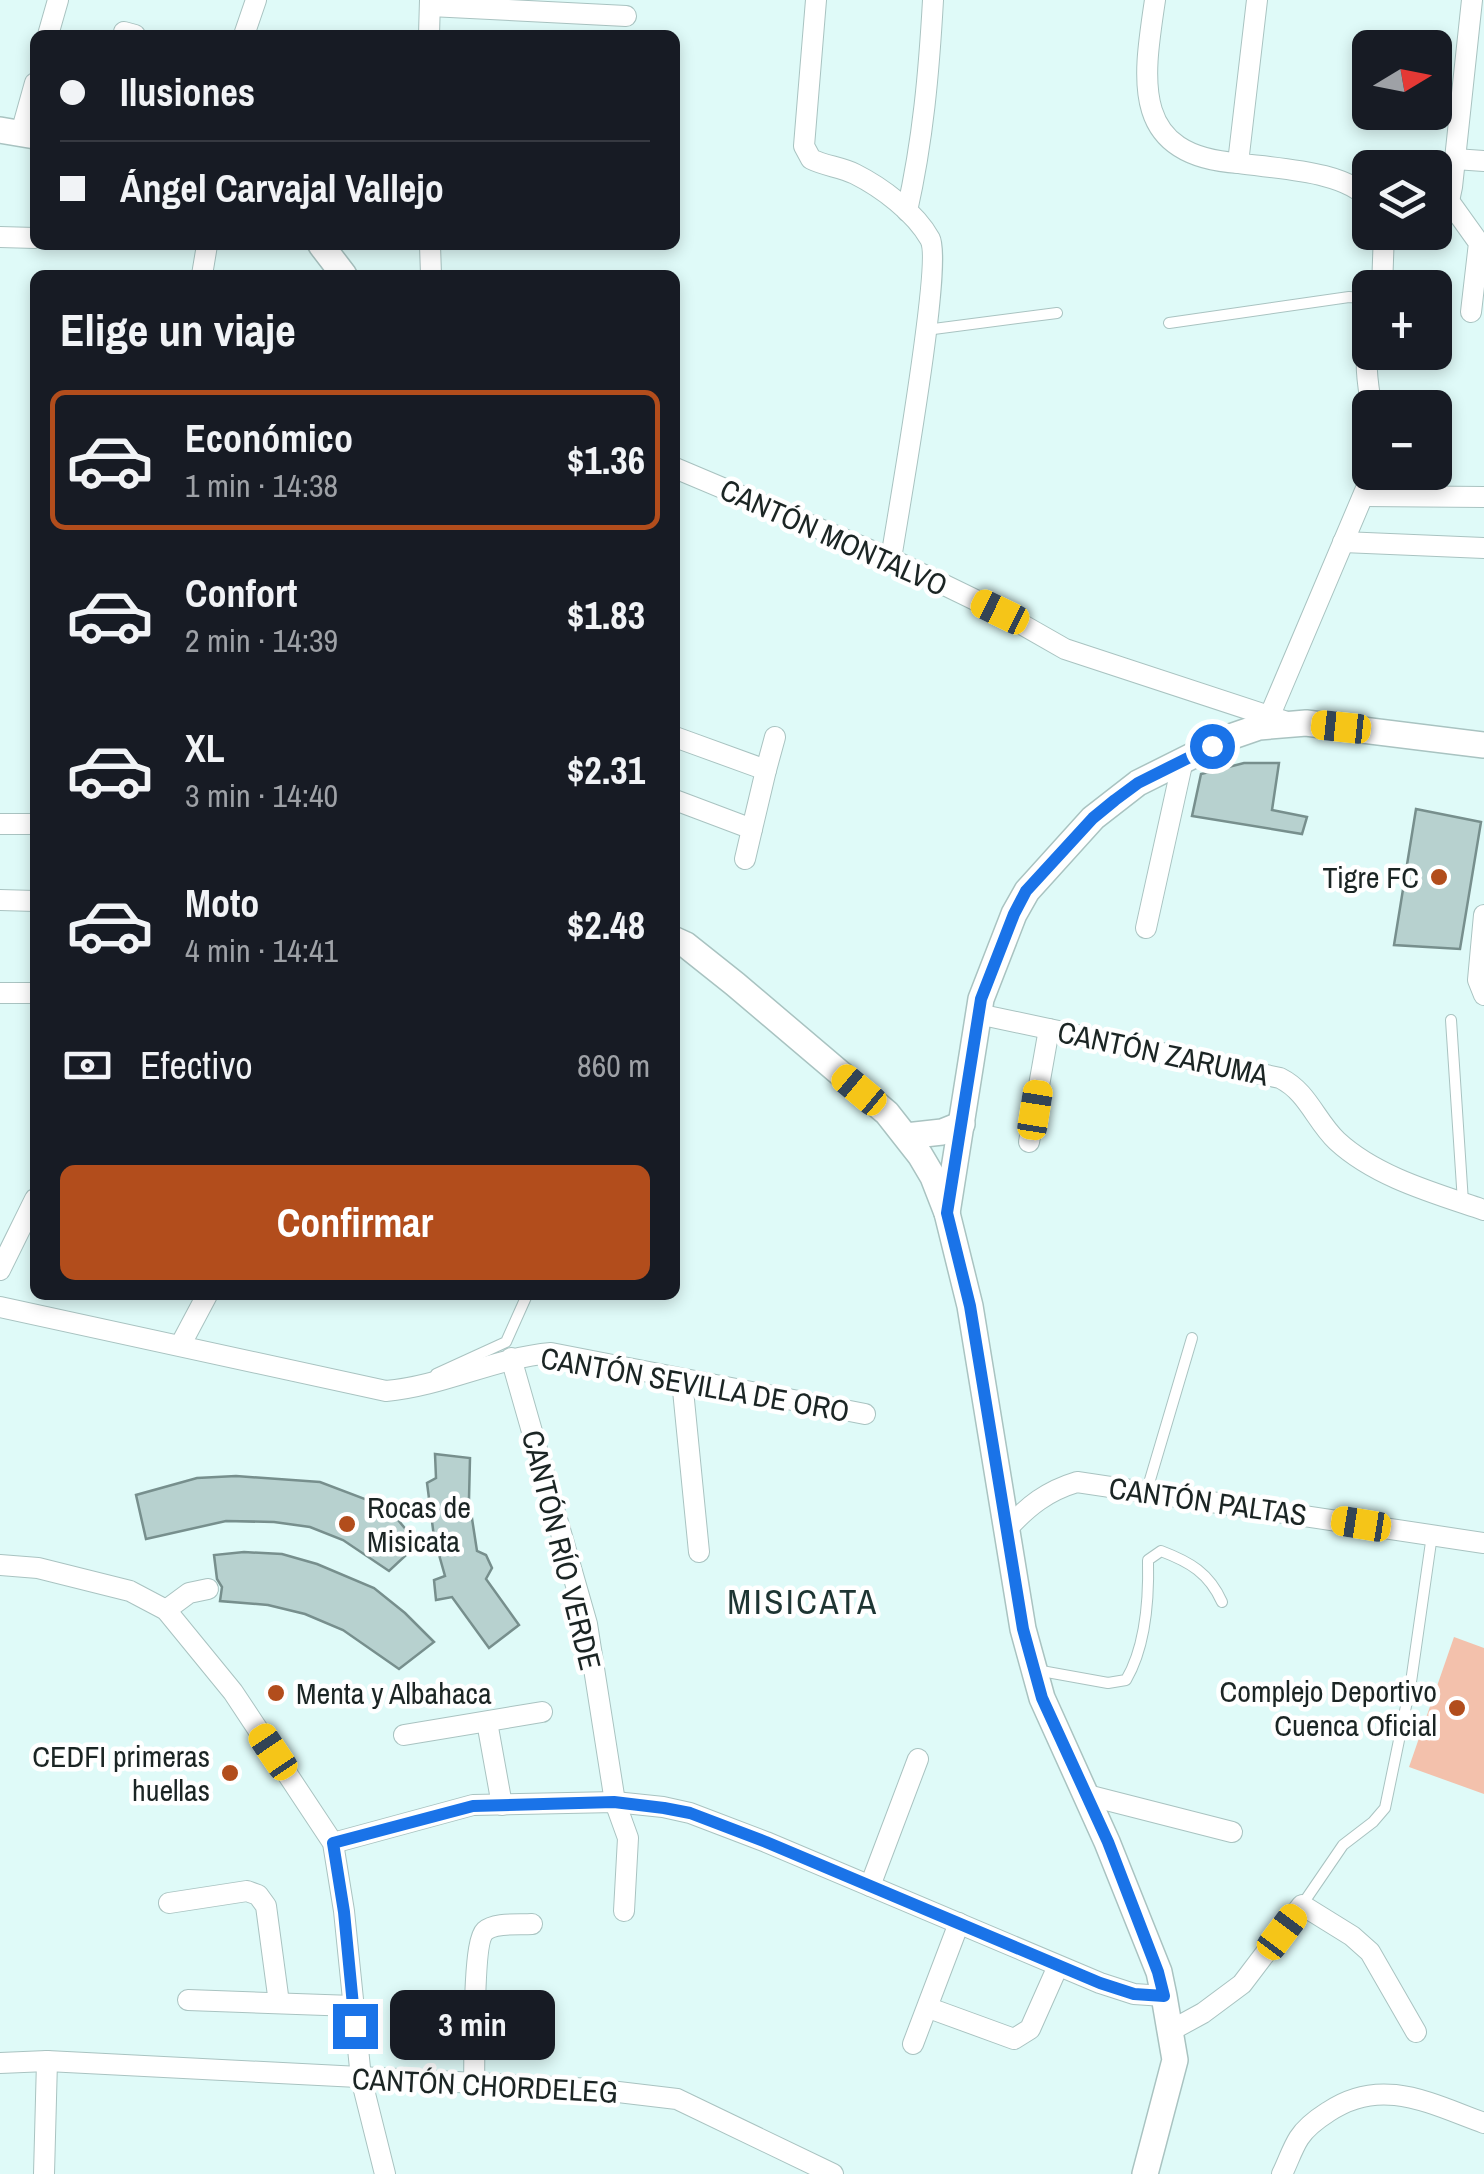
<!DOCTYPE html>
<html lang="es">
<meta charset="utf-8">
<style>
body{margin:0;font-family:"Archivo Narrow",sans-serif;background:#20242c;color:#f1f3f6;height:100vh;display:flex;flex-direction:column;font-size:38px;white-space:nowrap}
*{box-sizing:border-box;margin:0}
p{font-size:32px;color:#9ea1a6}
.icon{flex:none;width:55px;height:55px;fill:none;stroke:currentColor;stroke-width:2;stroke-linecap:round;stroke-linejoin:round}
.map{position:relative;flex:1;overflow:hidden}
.details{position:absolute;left:30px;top:270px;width:650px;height:1030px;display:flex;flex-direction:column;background:#171b24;border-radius:15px;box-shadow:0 5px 15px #0003}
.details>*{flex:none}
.top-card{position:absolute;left:30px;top:30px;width:650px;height:220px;border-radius:15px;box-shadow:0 5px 15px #0003;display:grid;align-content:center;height:220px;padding:0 30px;background:#171b24}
.needle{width:65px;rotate:80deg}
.tools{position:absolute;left:1352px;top:30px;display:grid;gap:20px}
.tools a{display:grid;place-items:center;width:100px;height:100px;border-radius:15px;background:#171b24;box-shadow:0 5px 15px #0003;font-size:50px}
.end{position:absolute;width:45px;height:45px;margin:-22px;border:12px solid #1a73e8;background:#fff;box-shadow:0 0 0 5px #fff}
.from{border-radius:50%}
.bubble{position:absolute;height:70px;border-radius:15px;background:#171b24;box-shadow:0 5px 15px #0003;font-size:32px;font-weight:700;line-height:70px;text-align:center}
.car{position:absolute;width:30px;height:60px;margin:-30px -15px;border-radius:12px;box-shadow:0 0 8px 2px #0007;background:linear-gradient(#f5c518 24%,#345 0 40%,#f5c518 0 76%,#345 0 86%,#f5c518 0)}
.top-card b{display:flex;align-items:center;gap:35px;height:95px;font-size:38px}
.top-card b+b{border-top:2px solid #363941}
.top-card i{width:25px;height:25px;background:#f1f3f6}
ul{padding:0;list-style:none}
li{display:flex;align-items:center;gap:30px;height:140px;margin:0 20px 15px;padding:0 10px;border:5px solid transparent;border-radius:15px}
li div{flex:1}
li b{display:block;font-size:38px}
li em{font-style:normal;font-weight:700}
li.on{border-color:#b24d1c}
li>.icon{width:90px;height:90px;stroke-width:1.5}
h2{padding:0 30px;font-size:45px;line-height:120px}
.pay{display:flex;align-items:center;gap:25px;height:110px;padding:0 30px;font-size:38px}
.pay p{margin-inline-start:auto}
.primary-button{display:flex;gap:20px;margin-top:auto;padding:20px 30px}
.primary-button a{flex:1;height:115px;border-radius:15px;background:#b24d1c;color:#fff;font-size:40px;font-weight:700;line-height:115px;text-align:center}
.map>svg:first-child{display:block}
</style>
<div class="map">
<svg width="1484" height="2174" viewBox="0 0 1484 2174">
<rect width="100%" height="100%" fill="#dffaf8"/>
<path fill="#f3c1ac" d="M1454,1637L1484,1648V1794L1409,1767Z"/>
<g fill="#b7d1cf" stroke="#778f8d" stroke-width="2.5">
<path d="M1244,763H1279L1272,810L1307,817L1302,834L1192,816L1201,774Z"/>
<path d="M1416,809L1481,822L1460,949L1394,945Z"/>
<path d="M435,1454L470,1458L469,1499L477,1551L486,1555L492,1568L486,1579L519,1625L489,1648L452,1597L436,1600L434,1580L445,1576L434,1537L427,1483L436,1478Z"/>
<path d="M236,1476L320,1482L365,1499L398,1520L418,1544L389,1571L343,1540L310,1527L274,1522L226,1521L146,1539L136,1495L197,1478Z"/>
<path d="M244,1552L282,1554L317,1564L374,1588L405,1613L434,1642L399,1669L343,1630L305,1614L268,1605L220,1601L222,1587L217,1579L214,1555Z"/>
</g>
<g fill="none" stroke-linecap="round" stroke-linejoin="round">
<defs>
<g id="service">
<path d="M1169,323L1349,297L1370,299"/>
<path d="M926,330L1057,313"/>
<path d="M1451,1020L1463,1202"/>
<path d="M436,1374L506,1342L527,1295"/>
<path d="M1147,1490L1192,1338"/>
<path d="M1036,1670L1108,1683L1126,1680C1146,1646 1149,1599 1148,1560L1161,1551C1190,1562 1209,1573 1222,1602"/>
<path d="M1302,1905L1343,1845L1373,1822L1385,1808L1411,1682L1432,1535"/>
</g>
<g id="minor">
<path d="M816,0L804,146L811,159C825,166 841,167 855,174C881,187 915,212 930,239C943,263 898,513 891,559"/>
<path d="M1155,0C1143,80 1130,156 1238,163"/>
<path d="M1257,0L1238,163C1275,169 1347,170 1370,201"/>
<path d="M430,6L626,16"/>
<path d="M124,32L135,35"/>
<path d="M48,35L58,0"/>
<path d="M244,35L256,0"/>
<path d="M429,35L430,0"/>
<path d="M21,133L35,83"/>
<path d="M1455,159L1484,161"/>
<path d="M1449,201L1479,243L1471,312"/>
<path d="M907,211C923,140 929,72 933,0"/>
<path d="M1435,213L1449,201L1452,187L1472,0"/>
<path d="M0,237L35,238"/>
<path d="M430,245L431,275"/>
<path d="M202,275L207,245"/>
<path d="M1382,288L1384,232"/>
<path d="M1370,333C1364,358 1367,382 1372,408"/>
<path d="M675,468L891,559L1000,612L1065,649L1287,722"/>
<path d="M1364,496L1484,497"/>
<path d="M1343,542L1484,548"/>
<path d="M1270,715L1373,472"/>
<path d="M675,737L766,770L752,829L675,800"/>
<path d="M766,770L775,737"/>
<path d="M0,824H35"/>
<path d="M745,859L752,829"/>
<path d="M0,900L35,901"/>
<path d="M1484,915L1478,980L1484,995"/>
<path d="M1146,928L1183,760"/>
<path d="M0,993H35"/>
<path d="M978,1014L1280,1078C1308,1092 1315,1120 1337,1141C1376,1177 1434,1193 1484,1210"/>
<path d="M1029,1142L1049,1029"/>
<path d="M0,1270L35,1199"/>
<path d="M0,1307L386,1391C443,1386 494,1358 551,1353L865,1414"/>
<path d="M181,1344L207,1295"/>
<path d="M511,1358L587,1624L615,1802L628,1838L624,1911"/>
<path d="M682,1380L699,1552"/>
<path d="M1007,1529C1028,1506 1047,1491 1077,1482L1484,1543"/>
<path d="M0,1565L38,1568L130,1591L166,1610L233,1692L333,1843L344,1911L361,2078L385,2174"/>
<path d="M166,1610L189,1593L208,1589"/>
<path d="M487,1722L502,1805"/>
<path d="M404,1735L542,1712"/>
<path d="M1087,1795L1232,1832"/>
<path d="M333,1843L473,1805L615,1802L663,1807L690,1813L766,1842L1100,1983L1134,1994L1164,1996"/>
<path d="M870,1886L918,1759"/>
<path d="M169,1903L247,1891L258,1895L266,1906L279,2003"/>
<path d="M188,2000L353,2006"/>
<path d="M929,2008L1014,2039L1030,2029L1058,1966"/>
<path d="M1170,2031L1203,2013L1242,1984L1302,1905L1352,1936L1370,1952L1416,2032"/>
<path d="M913,2044L959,1923"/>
<path d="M0,2063L47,2061L593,2089L677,2099L833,2174"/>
<path d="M474,2083C475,2060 472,1943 485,1931C495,1922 519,1925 532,1924"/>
<path d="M44,2174L47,2061"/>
<path d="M1282,2174C1288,2162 1292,2149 1299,2138C1306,2127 1317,2119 1328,2112C1381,2076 1429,2103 1484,2123"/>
</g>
<g id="tertiary">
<path d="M0,130L35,136"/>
<path d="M321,245L344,275"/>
<path d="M675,940L686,945L735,984L887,1113L920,1155L933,1177L947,1213L970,1306L1023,1629L1042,1698L1107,1842L1159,1972L1164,1996L1175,2060L1145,2174"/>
<path d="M906,1136L942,1132L962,1124"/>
<path d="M947,1213L981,999L1014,914L1027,891L1093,818L1138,783L1230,737L1259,727L1306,723L1484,745"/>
</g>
</defs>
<use href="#service" stroke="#a9c3c1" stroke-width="12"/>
<use href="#minor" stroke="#a9c3c1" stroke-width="22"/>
<use href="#tertiary" stroke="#a9c3c1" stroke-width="28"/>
<use href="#service" stroke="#fff" stroke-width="10"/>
<use href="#minor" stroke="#fff" stroke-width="20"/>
<use href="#tertiary" stroke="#fff" stroke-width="25"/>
</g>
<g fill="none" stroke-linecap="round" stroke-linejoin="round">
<path stroke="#1a73e8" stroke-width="12" d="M355,2026L344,1912L333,1843L473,1806L614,1802L664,1808L690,1813L766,1842L1100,1983L1134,1994L1164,1996L1158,1972L1108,1842L1042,1698L1023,1629L970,1306L947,1213L981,999L1014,914L1026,891L1093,818L1115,800L1138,783L1212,746"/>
</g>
<g fill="#b24d1c" stroke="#fff" stroke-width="4">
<circle cx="1439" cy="877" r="10"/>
<circle cx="347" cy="1524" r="10"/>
<circle cx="276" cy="1693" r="10"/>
<circle cx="1457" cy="1708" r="10"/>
<circle cx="230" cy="1773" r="10"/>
</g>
<g text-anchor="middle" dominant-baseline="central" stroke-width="9" stroke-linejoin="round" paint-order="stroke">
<g font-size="30" fill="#1b2524" stroke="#fff">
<text transform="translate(834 537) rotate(24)">CANTÓN MONTALVO</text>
<text transform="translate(1163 1053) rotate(12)">CANTÓN ZARUMA</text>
<text transform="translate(695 1384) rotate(10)">CANTÓN SEVILLA DE ORO</text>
<text transform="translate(1208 1501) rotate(8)">CANTÓN PALTAS</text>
<text transform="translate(562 1550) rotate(76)">CANTÓN RÍO VERDE</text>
<text transform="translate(485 2085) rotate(3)">CANTÓN CHORDELEG</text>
</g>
<g font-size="30" fill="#1b2524" stroke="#fff" text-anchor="end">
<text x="1419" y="877">Tigre FC</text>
<text x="367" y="1507" text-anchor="start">Rocas de<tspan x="367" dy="34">Misicata</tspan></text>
<text x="1437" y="1691">Complejo Deportivo<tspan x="1437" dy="34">Cuenca Oficial</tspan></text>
<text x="296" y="1693" text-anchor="start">Menta y Albahaca</text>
<text x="210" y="1756">CEDFI primeras<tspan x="210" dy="34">huellas</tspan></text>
</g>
<g font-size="35" letter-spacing="2.5" fill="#1e3533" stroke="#fff">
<text x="803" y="1601">MISICATA</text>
</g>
</g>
</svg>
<div class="tools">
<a><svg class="needle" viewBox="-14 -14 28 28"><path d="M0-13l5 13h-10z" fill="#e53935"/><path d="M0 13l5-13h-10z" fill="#9ea1a6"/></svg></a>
<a><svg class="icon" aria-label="layers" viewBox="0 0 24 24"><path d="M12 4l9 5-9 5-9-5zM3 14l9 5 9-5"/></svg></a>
<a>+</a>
<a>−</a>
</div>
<i class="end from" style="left:1212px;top:746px"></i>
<i class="end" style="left:355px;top:2026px"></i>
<div class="bubble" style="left:390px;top:1990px;width:165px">3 min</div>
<i class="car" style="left:1000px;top:612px;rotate:296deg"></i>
<i class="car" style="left:1341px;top:727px;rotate:276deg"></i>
<i class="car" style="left:859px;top:1090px;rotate:310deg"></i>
<i class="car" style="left:1035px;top:1110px;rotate:9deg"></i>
<i class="car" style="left:1361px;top:1524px;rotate:279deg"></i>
<i class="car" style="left:273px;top:1752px;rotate:326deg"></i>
<i class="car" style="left:1282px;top:1932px;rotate:37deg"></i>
<div class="top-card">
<b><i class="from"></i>Ilusiones</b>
<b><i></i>Ángel Carvajal Vallejo</b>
</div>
<section class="details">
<h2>Elige un viaje</h2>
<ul>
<li class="on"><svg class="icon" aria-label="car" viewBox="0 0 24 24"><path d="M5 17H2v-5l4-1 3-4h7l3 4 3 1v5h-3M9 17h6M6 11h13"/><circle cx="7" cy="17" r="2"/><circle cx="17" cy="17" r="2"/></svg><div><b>Económico</b><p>1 min · 14:38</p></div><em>$1.36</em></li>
<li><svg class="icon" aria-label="car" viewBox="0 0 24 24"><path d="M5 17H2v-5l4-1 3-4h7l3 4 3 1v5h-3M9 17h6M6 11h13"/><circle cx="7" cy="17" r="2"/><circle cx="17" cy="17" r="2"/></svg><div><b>Confort</b><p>2 min · 14:39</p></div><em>$1.83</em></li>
<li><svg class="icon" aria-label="car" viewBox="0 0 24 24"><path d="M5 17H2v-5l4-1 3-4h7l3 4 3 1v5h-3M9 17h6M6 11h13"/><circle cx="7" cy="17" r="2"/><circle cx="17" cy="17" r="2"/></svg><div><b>XL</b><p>3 min · 14:40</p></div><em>$2.31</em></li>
<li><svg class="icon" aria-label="car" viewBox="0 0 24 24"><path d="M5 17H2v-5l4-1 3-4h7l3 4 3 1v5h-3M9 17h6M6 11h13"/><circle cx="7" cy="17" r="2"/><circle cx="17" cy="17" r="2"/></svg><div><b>Moto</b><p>4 min · 14:41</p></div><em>$2.48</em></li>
</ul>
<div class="pay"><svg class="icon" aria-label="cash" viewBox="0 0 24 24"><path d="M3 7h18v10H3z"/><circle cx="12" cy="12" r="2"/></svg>Efectivo<p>860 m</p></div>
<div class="primary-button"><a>Confirmar</a></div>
</section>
</div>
